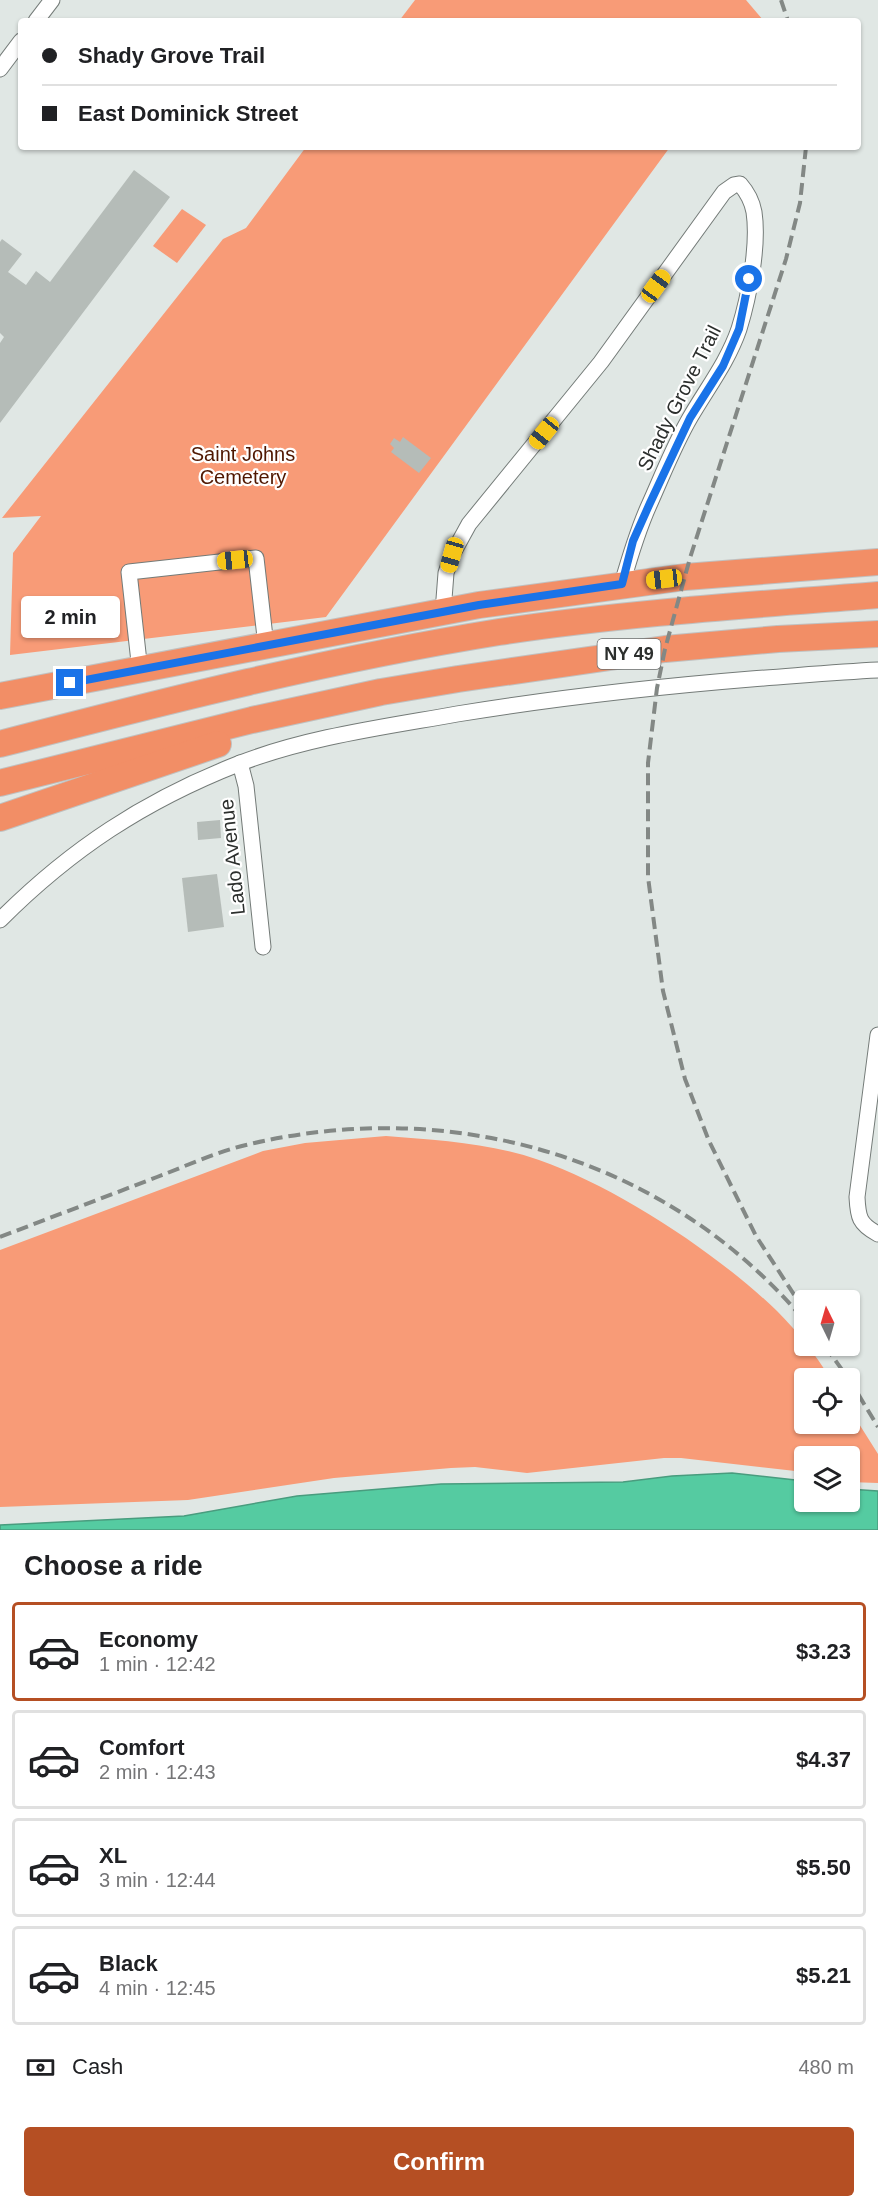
<!DOCTYPE html>
<meta charset="utf-8">
<style>
body{margin:0;font-family:Arial,sans-serif;background:#f6f6f6;color:#202124;height:100vh;display:flex;flex-direction:column;font-size:22px;white-space:nowrap}
*{box-sizing:border-box;margin:0}
p{font-size:20px;color:#757577}
.icon{flex:none;width:33px;height:33px;fill:none;stroke:currentColor;stroke-width:2;stroke-linecap:round;stroke-linejoin:round}
.map{position:relative;height:1530px;overflow:hidden}
.sheet{display:flex;flex-direction:column;background:#fff;flex:1}
.sheet>*{flex:none}
.hud{position:absolute;left:18px;top:18px;width:843px;height:132px;border-radius:6px;box-shadow:0 2px 4px #0004;display:grid;align-content:center;height:132px;padding:0 24px;background:#fff}
.needle{width:39px;rotate:355deg}
.fabs{position:absolute;left:794px;top:1290px;display:grid;gap:12px}
.fabs a{display:grid;place-items:center;width:66px;height:66px;border-radius:6px;background:#fff;box-shadow:0 2px 4px #0004;font-size:30px}
.end{position:absolute;width:27px;height:27px;margin:-14px;border:8px solid #1a73e8;background:#fff;box-shadow:0 0 0 3px #fff}
.from{border-radius:50%}
.bubble{position:absolute;height:42px;border-radius:6px;background:#fff;box-shadow:0 2px 4px #0004;font-size:20px;font-weight:700;line-height:42px;text-align:center}
.car{position:absolute;width:18px;height:36px;margin:-18px -9px;border-radius:8px;box-shadow:0 0 4px 2px #0007;background:linear-gradient(#f5c518 24%,#345 0 40%,#f5c518 0 76%,#345 0 86%,#f5c518 0)}
.hud b{display:flex;align-items:center;gap:21px;height:57px;font-size:22px}
.hud b+b{border-top:2px solid #e0e0e0}
.hud i{width:15px;height:15px;background:#202124}
ul{padding:0;list-style:none}
li{display:flex;align-items:center;gap:18px;height:99px;margin:0 12px 9px;padding:0 12px;border:3px solid #e0e0e0;border-radius:6px}
li div{flex:1}
li b{display:block;font-size:22px}
li em{font-style:normal;font-weight:700}
li.active{border-color:#b54f23}
li>.icon{width:54px;height:54px;stroke-width:1.5}
h2{padding:0 24px;font-size:27px;line-height:72px}
.pay{display:flex;align-items:center;gap:15px;height:66px;padding:0 24px;font-size:22px}
.pay p{margin-inline-start:auto}
.primary-button{display:flex;gap:12px;margin-top:auto;padding:12px 24px}
.primary-button a{flex:1;height:69px;border-radius:6px;background:#b54f23;color:#fff;font-size:24px;font-weight:700;line-height:69px;text-align:center}
.map>svg:first-child{display:block}
</style>
<div class="map">
<svg width="878" height="1530" viewBox="0 0 878 1530">
<rect width="100%" height="100%" fill="#e0e7e4"/>
<g fill="#f89b77">
<path d="M415,0H746L763,20L399,21Z"/>
<path d="M306,147H670L326,617L10,655L13,553L41,516L2,518L223,239L246,228Z"/>
<path d="M182,209L206,225L177,263L153,246Z"/>
<path d="M386,1136C437,1140 490,1143 539,1160C617,1187 718,1254 777,1311C798,1332 815,1354 830,1378H804V1424H849V1408L878,1454V1483L849,1482V1456H804V1472L681,1458H664L527,1473L475,1467L451,1468L334,1478L188,1500L0,1507V1250L263,1151L305,1143Z"/>
</g>
<path fill="#55cba1" stroke="#499c7e" stroke-width="1.5" d="M732,1473L804,1481V1502H849V1489L878,1491V1530H0V1525L184,1516L297,1496L441,1484L623,1482L672,1476Z"/>
<g fill="#b5bcb8">
<path d="M134,170L170,197L0,423V343L4,337L0,333V242L2,239L22,254L8,272L26,285L36,271L50,282Z"/>
<path d="M403,437L431,458L419,473L391,452L394,448L390,444L394,438L400,442Z"/>
<path d="M220,820L221,838L198,840L197,822Z"/>
<path d="M217,874L224,927L188,932L182,878Z"/>
</g>
<g fill="none" stroke-linecap="round" stroke-linejoin="round">
<defs>
<g id="minor">
<path d="M36,21L52,0"/>
<path d="M0,69L21,41"/>
<path d="M443,612L446,573L452,555L469,524L601,362L724,192L734,185L740,184C747,192 752,201 754,212C759,245 749,297 739,329C728,361 708,387 691,416C675,443 663,474 650,503C638,529 630,556 622,584"/>
<path d="M140,671L129,572L256,558L266,646"/>
<path d="M240,763L246,786L263,947"/>
<path d="M0,920C71,849 144,801 238,764C307,737 384,727 457,714C555,698 653,687 751,679C794,676 836,672 878,670"/>
<path d="M878,1035L857,1197C858,1217 859,1224 878,1234"/>
</g>
<g id="trunk">
<path d="M0,696L479,605L685,577L878,562"/>
<path d="M0,744C165,701 331,659 499,632C625,613 752,605 878,595"/>
<path d="M0,783L252,720L381,692L458,679L665,649L778,639L878,634"/>
<path d="M0,818L218,744"/>
</g>
</defs>
<use href="#minor" stroke="#747b78" stroke-width="17"/>
<use href="#trunk" stroke="#c0c1c0" stroke-width="28"/>
<use href="#minor" stroke="#fff" stroke-width="15"/>
<use href="#trunk" stroke="#f28e66" stroke-width="26"/>
<g stroke="#838885" stroke-width="4" stroke-dasharray="12 6" stroke-linecap="butt">
<path d="M781,0L788,21"/>
<path d="M0,1237C52,1217 105,1197 157,1177C186,1166 216,1152 246,1145C451,1095 667,1157 804,1320"/>
<path d="M804,1310L756,1236L709,1141L685,1079L663,991L648,877V763L657,688L665,649L690,558L786,259L800,203L806,147"/>
<path d="M825,1346L848,1378"/>
<path d="M849,1379L878,1427"/>
</g>
</g>
<g fill="none" stroke-linecap="round" stroke-linejoin="round">
<path stroke="#1a73e8" stroke-width="8" d="M70,683L479,605L622,584L633,541L650,503L690,418L723,366L739,329L749,279"/>
</g>
<g text-anchor="middle" dominant-baseline="central" stroke-width="4.5" stroke-linejoin="round" paint-order="stroke">
<rect fill="#fff" stroke="#6b6d6c" stroke-width="1.5" x="597.5" y="639" width="63" height="30" rx="4.5"/>
<g font-size="18" font-weight="bold" fill="#2c2f2d">
<text x="629" y="654">NY 49</text>
</g>
<g font-size="20" fill="#2c2f2d" stroke="#fff">
<text transform="translate(679 398) rotate(-63)">Shady Grove Trail</text>
<text transform="translate(232 857) rotate(-96)">Lado Avenue</text>
</g>
<g font-size="20" fill="#501700" stroke="#fff">
<text x="243" y="454">Saint Johns<tspan x="243" dy="23">Cemetery</tspan></text>
</g>
</g>
</svg>
<div class="fabs">
<a><svg class="needle" viewBox="-14 -14 28 28"><path d="M0-13l5 13h-10z" fill="#e53935"/><path d="M0 13l5-13h-10z" fill="#757577"/></svg></a>
<a><svg class="icon" aria-label="locate" viewBox="0 0 24 24"><circle cx="12" cy="12" r="6"/><path d="M12 2v4M12 18v4M2 12h4M18 12h4"/></svg></a>
<a><svg class="icon" aria-label="layers" viewBox="0 0 24 24"><path d="M12 4l9 5-9 5-9-5zM3 14l9 5 9-5"/></svg></a>
</div>
<i class="end from" style="left:749px;top:279px"></i>
<i class="end" style="left:70px;top:683px"></i>
<div class="bubble" style="left:21px;top:596px;width:99px">2 min</div>
<i class="car" style="left:656px;top:286px;rotate:36deg"></i>
<i class="car" style="left:544px;top:433px;rotate:219deg"></i>
<i class="car" style="left:452px;top:555px;rotate:196deg"></i>
<i class="car" style="left:235px;top:560px;rotate:264deg"></i>
<i class="car" style="left:664px;top:579px;rotate:263deg"></i>
<div class="hud">
<b><i class="from"></i>Shady Grove Trail</b>
<b><i></i>East Dominick Street</b>
</div>
</div>
<section class="sheet">
<h2>Choose a ride</h2>
<ul>
<li class="active"><svg class="icon" aria-label="car" viewBox="0 0 24 24"><path d="M5 17H2v-5l4-1 3-4h7l3 4 3 1v5h-3M9 17h6M6 11h13"/><circle cx="7" cy="17" r="2"/><circle cx="17" cy="17" r="2"/></svg><div><b>Economy</b><p>1 min · 12:42</p></div><em>$3.23</em></li>
<li><svg class="icon" aria-label="car" viewBox="0 0 24 24"><path d="M5 17H2v-5l4-1 3-4h7l3 4 3 1v5h-3M9 17h6M6 11h13"/><circle cx="7" cy="17" r="2"/><circle cx="17" cy="17" r="2"/></svg><div><b>Comfort</b><p>2 min · 12:43</p></div><em>$4.37</em></li>
<li><svg class="icon" aria-label="car" viewBox="0 0 24 24"><path d="M5 17H2v-5l4-1 3-4h7l3 4 3 1v5h-3M9 17h6M6 11h13"/><circle cx="7" cy="17" r="2"/><circle cx="17" cy="17" r="2"/></svg><div><b>XL</b><p>3 min · 12:44</p></div><em>$5.50</em></li>
<li><svg class="icon" aria-label="car" viewBox="0 0 24 24"><path d="M5 17H2v-5l4-1 3-4h7l3 4 3 1v5h-3M9 17h6M6 11h13"/><circle cx="7" cy="17" r="2"/><circle cx="17" cy="17" r="2"/></svg><div><b>Black</b><p>4 min · 12:45</p></div><em>$5.21</em></li>
</ul>
<div class="pay"><svg class="icon" aria-label="cash" viewBox="0 0 24 24"><path d="M3 7h18v10H3z"/><circle cx="12" cy="12" r="2"/></svg>Cash<p>480 m</p></div>
<div class="primary-button"><a>Confirm</a></div>
</section>
